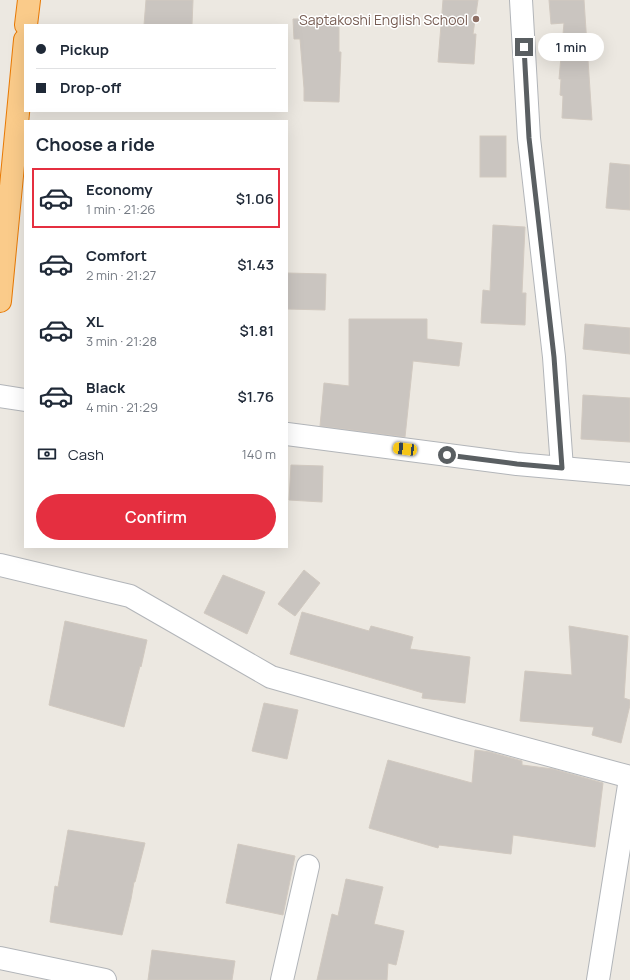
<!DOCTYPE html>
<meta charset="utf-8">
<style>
body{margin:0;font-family:Manrope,sans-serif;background:#f6f6f7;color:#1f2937;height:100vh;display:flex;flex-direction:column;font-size:15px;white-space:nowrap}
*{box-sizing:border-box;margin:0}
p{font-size:13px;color:#747a83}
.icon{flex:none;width:22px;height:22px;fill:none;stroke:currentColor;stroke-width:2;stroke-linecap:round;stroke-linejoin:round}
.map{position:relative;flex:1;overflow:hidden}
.side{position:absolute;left:24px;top:120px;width:264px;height:428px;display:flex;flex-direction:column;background:#fff;border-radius:0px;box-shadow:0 4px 16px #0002}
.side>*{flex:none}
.banner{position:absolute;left:24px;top:24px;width:264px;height:88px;border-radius:0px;box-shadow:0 4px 16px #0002;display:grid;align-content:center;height:88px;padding:0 12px;background:#fff}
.end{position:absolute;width:18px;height:18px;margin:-9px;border:5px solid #5a5f62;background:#fff;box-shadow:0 0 0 2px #fff}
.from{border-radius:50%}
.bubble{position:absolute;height:28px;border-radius:14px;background:#fff;box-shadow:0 4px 16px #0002;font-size:13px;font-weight:600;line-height:28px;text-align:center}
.car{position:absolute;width:12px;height:24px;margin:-12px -6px;border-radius:5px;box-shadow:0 0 3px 1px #0007;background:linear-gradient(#f5c518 24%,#345 0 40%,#f5c518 0 76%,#345 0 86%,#f5c518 0)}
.banner b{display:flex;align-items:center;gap:14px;height:38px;font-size:15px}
.banner b+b{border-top:1px solid #e0e1e3}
.banner i{width:10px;height:10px;background:#1f2937}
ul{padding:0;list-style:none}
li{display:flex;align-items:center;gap:12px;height:60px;margin:0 8px 6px;padding:0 4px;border:2px solid transparent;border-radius:0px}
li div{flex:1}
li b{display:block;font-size:15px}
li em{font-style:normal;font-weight:600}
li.on{border-color:#e52f40}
li>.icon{width:36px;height:36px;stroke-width:1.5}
h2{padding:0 12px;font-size:18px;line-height:48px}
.pay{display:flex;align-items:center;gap:10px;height:44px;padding:0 12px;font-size:15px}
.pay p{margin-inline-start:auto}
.button{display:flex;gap:8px;margin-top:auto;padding:8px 12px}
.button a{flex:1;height:46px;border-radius:24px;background:#e52f40;color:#fff;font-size:16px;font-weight:600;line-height:46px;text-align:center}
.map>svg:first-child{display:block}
</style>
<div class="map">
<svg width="630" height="980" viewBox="0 0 630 980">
<rect width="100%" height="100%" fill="#ece8e1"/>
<g fill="#cac5c0" stroke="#d1c9c0">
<path d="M146,0H193L192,25H144Z"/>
<path d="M443,0H478L473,34H476L474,64L438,62Z"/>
<path d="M549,0H584L592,120L562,118L563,96L560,95L561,79H559L564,23L551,24Z"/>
<path d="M339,18V52H341L339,102L304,101V88L300,39H294L293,19Z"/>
<rect x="480" y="136" width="26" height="41"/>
<path d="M610,163L630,165V210L606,208Z"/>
<path d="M493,225L525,227L522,293H526L525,325L481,323L483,290L490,291Z"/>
<path d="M287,273L326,274L325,310L287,309Z"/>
<path d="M349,319H427V339L462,343L459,366L413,361L405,437L320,426L324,383L349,386Z"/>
<path d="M585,324L630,328V354L583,349Z"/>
<path d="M583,395L630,398V442L581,439Z"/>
<path d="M291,465L323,466L322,502L289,500Z"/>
<path d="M304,570L320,583L295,616L278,604Z"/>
<path d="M223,575L265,592L247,634L204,613Z"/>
<path d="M302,612L369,631L371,626L413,637L410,649L470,657L465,703L422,698L423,693L290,654Z"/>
<path d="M65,621L147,640L141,667L140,666L124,727L49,705L60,648V647Z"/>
<path d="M569,626L628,636L624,698L630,700V705L621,743L592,735L594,727L520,721L525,671L572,675Z"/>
<path d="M264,703L298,710L287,759L252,751Z"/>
<path d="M475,750L490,752L522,761V765L553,769L603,783L595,847L513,835L511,854L439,845L438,848L369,828L388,760L472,783Z"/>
<path d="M68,830L145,843L135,882H134L131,899L122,935L50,922L55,886L58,887Z"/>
<path d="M238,844L295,856L283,915L226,903Z"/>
<path d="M346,879L383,887L374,924L404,931L396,965L388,963L387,980H317L332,914L338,916Z"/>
<path d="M152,950L235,961L232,980H148Z"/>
</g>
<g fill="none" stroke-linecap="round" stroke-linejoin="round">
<defs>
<g id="minor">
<path d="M521,0L529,138L554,357L562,468"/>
<path d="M0,396L25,400"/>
<path d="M287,434L517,464L630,474"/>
<path d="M0,565L130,596L271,677L457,730L630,777"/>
<path d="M0,958L105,980"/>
<path d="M282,980L308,866"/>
<path d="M598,980L630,779"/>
</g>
<g id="highway">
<path d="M26,25L29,0"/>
<path d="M0,301L25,40"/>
</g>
</defs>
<use href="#minor" stroke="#b2b5b9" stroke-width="24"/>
<use href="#highway" stroke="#e87a05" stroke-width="24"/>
<use href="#minor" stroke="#fff" stroke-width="22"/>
<use href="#highway" stroke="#facb8a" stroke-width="22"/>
</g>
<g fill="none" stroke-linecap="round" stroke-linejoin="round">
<path stroke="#5a5f62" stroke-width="5" d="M447,455L517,464L562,468L554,357L529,138L524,47"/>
</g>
<circle fill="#8d6e63" stroke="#fff" stroke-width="1.5" cx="476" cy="19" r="4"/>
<g text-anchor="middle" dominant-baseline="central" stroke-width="3" stroke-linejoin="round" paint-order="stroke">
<g font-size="14" fill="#785e54" stroke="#fff" text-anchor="end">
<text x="468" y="19">Saptakoshi English School</text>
</g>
</g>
</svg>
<i class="end from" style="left:447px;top:455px"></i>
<i class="end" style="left:524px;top:47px"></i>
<div class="bubble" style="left:538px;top:33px;width:66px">1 min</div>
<i class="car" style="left:405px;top:449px;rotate:277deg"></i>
<div class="banner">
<b><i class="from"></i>Pickup</b>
<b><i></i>Drop-off</b>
</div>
<section class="side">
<h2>Choose a ride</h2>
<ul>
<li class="on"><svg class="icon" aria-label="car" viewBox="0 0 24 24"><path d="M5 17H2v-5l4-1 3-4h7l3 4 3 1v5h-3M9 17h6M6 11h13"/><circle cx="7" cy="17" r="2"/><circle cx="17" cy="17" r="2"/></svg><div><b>Economy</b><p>1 min · 21:26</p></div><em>$1.06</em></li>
<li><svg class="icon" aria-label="car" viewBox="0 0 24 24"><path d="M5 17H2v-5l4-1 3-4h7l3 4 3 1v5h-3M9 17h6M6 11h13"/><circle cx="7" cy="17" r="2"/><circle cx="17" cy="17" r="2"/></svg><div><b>Comfort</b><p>2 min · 21:27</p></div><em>$1.43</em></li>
<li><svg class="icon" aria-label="car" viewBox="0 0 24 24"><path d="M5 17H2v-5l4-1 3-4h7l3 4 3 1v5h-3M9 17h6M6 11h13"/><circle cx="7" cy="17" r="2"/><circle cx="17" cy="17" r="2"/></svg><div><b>XL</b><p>3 min · 21:28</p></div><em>$1.81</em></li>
<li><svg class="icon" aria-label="car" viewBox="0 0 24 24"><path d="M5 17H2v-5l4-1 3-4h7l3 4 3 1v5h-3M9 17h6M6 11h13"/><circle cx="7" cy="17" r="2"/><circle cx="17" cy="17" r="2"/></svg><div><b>Black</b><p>4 min · 21:29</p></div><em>$1.76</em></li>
</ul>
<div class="pay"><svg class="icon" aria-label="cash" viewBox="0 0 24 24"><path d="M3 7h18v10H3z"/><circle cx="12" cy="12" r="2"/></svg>Cash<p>140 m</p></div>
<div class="button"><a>Confirm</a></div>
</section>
</div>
